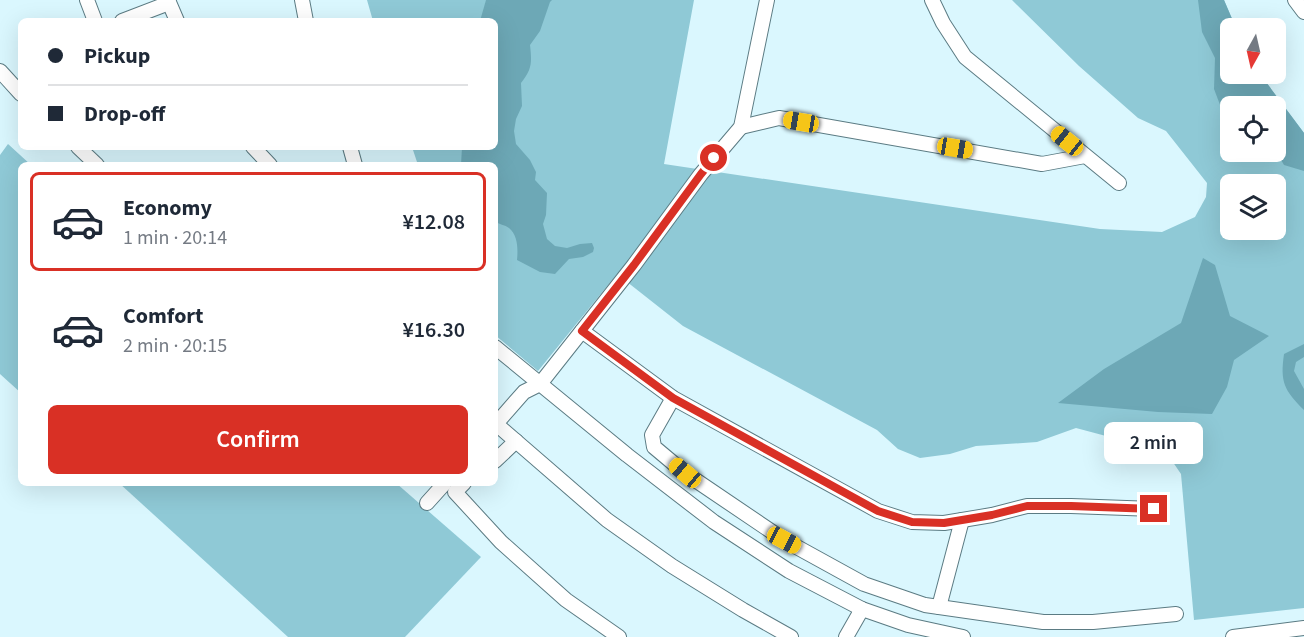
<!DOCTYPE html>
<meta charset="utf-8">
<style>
body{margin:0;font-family:"Source Sans 3",sans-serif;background:#f2f2f3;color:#1f2937;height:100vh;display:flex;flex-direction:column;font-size:22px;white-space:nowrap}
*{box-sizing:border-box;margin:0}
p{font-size:20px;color:#747a83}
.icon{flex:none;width:33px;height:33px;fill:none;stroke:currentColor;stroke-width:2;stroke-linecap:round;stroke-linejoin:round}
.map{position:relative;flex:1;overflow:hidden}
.sheet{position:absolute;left:18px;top:162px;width:480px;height:324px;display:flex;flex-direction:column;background:#fff;border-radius:9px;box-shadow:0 6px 24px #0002}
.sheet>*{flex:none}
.top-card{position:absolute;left:18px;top:18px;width:480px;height:132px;border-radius:9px;box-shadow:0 6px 24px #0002;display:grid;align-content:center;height:132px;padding:0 30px;background:#fff}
.needle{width:39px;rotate:188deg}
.controls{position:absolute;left:1220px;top:18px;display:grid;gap:12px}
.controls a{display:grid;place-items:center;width:66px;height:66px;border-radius:9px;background:#fff;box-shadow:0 6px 24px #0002;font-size:30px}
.end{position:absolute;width:27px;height:27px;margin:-14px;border:8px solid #d93025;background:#fff;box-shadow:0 0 0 3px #fff}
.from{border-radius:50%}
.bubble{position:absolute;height:42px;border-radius:9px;background:#fff;box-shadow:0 6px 24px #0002;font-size:20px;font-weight:600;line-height:42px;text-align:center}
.car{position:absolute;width:18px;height:36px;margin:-18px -9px;border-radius:8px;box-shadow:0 0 4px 2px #0007;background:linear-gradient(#f5c518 24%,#345 0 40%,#f5c518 0 76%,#345 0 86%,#f5c518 0)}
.top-card b{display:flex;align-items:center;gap:21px;height:57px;font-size:22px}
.top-card b+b{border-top:2px solid #e0e1e3}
.top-card i{width:15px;height:15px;background:#1f2937}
ul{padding:10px 0 0;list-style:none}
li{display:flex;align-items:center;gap:18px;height:99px;margin:0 12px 9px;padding:0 18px;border:3px solid transparent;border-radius:9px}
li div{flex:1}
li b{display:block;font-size:22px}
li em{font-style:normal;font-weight:600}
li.active{border-color:#d93025}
li>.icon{width:54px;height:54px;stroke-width:1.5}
.button{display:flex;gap:12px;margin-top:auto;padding:12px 30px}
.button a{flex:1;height:69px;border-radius:9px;background:#d93025;color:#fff;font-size:24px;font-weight:600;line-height:69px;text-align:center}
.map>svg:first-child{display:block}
</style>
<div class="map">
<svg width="1304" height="637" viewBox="0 0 1304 637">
<rect width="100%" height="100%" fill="#daf7fe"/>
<g fill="#8fc9d6" fill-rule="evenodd">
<path d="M367,0H694L664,164L1100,229L1162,232L1195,217L1206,197L1207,183L1166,131L1138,118L1079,66L1012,0H1224L1236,28H1230V74H1260L1304,133V608L1194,620L1181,474L1166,452L1076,428L1037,442L976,446L950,454L920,458L898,449L877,430L683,326L617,274L538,371L495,335V165H418L412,147H495V21H373ZM1230,106H1275V152H1230ZM1230,184H1275V230H1230Z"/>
<path d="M8,144L31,165H21V393L0,374V155Z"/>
<path d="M119,483H396L481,557L405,637H288Z"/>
</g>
<g fill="#6da8b6">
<path d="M486,0H552L550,2L540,31L530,45C532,63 532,69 521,83L522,106L516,119L514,131L516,144L530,160L536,172L535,180L547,193L546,215L543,224L547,239L555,246L567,248L580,244L592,243L594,248L593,252L583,257L569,259L555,274L540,272L517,260C518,250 518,235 509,228C505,225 499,224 495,222V165H461L462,147H495V21H480Z"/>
<path d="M1198,0H1224L1236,28H1230V74H1260L1304,133V171L1284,165L1275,149V106H1230V132L1228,133L1220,127L1222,110L1214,89L1215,58L1202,32Z"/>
<path d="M1203,258L1215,265L1230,316L1269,336L1234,360L1227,387L1212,414L1158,412L1058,403L1104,369L1181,323Z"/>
<path d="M1304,344V357L1296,362L1294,371L1304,389V410C1284,390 1280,382 1284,354Z"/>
</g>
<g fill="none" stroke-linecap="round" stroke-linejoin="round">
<defs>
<g id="minor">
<path d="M87,0L95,21"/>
<path d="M168,0L177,21"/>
<path d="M302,0L306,21"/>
<path d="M932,0L943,23L965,57L1119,183"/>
<path d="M1295,0L1304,12"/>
<path d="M122,21L169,3"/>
<path d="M0,71L21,94"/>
<path d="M741,127L779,118L1042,164L1085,156"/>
<path d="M78,147L97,165"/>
<path d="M253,147L270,165"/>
<path d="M350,147L355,165"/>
<path d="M582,331L673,398L878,511L912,522L944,523L992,515L1027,506H1071L1154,509"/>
<path d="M495,347L627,455L714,522L789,571L862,609L908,625L963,637"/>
<path d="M673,398L652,435L654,447L685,473L784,540L864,584L925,605L1043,622H1093L1176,614"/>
<path d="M495,423L607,520L672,566L743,610L791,637"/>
<path d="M495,425L524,392L540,384L634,265L701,174L741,127L767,0"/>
<path d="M495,461L516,441"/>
<path d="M464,483L455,492L501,542L566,600L619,637"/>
<path d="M427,503L445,483"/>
<path d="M939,607L962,520"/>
<path d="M846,637L862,609"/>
<path d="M1233,637L1304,628"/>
</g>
</defs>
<use href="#minor" stroke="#5b7b83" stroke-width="16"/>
<use href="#minor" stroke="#fff" stroke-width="14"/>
</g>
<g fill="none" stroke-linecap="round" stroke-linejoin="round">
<path stroke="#d93025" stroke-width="8" d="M714,158L701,174L634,265L582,331L673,398L878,511L912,522L944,523L992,515L1027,506H1071L1154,509"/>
</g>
</svg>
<div class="controls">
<a><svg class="needle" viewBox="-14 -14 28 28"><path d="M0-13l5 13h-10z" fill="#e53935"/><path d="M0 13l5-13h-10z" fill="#747a83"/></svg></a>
<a><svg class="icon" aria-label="locate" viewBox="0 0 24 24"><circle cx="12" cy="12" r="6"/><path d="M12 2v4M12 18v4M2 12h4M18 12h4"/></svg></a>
<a><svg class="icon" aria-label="layers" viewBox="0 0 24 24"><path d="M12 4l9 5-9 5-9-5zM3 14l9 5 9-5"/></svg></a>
</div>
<i class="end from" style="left:714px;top:158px"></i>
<i class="end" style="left:1154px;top:509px"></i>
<div class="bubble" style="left:1104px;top:422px;width:99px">2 min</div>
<i class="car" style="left:801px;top:122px;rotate:280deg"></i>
<i class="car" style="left:1067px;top:141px;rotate:309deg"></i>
<i class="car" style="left:955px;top:148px;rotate:100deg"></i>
<i class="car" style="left:685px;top:473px;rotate:310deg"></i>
<i class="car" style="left:784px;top:540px;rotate:118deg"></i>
<div class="top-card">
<b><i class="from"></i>Pickup</b>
<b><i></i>Drop-off</b>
</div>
<section class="sheet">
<ul>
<li class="active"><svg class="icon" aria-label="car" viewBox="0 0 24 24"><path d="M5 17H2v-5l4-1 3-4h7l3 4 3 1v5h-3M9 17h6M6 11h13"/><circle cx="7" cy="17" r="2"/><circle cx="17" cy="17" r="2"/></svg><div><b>Economy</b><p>1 min · 20:14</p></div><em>¥12.08</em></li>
<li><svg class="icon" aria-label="car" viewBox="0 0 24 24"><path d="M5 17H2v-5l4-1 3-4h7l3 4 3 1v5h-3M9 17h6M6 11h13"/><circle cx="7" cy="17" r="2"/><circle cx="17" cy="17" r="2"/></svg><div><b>Comfort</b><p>2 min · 20:15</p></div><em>¥16.30</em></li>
</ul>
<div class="button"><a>Confirm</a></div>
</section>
</div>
